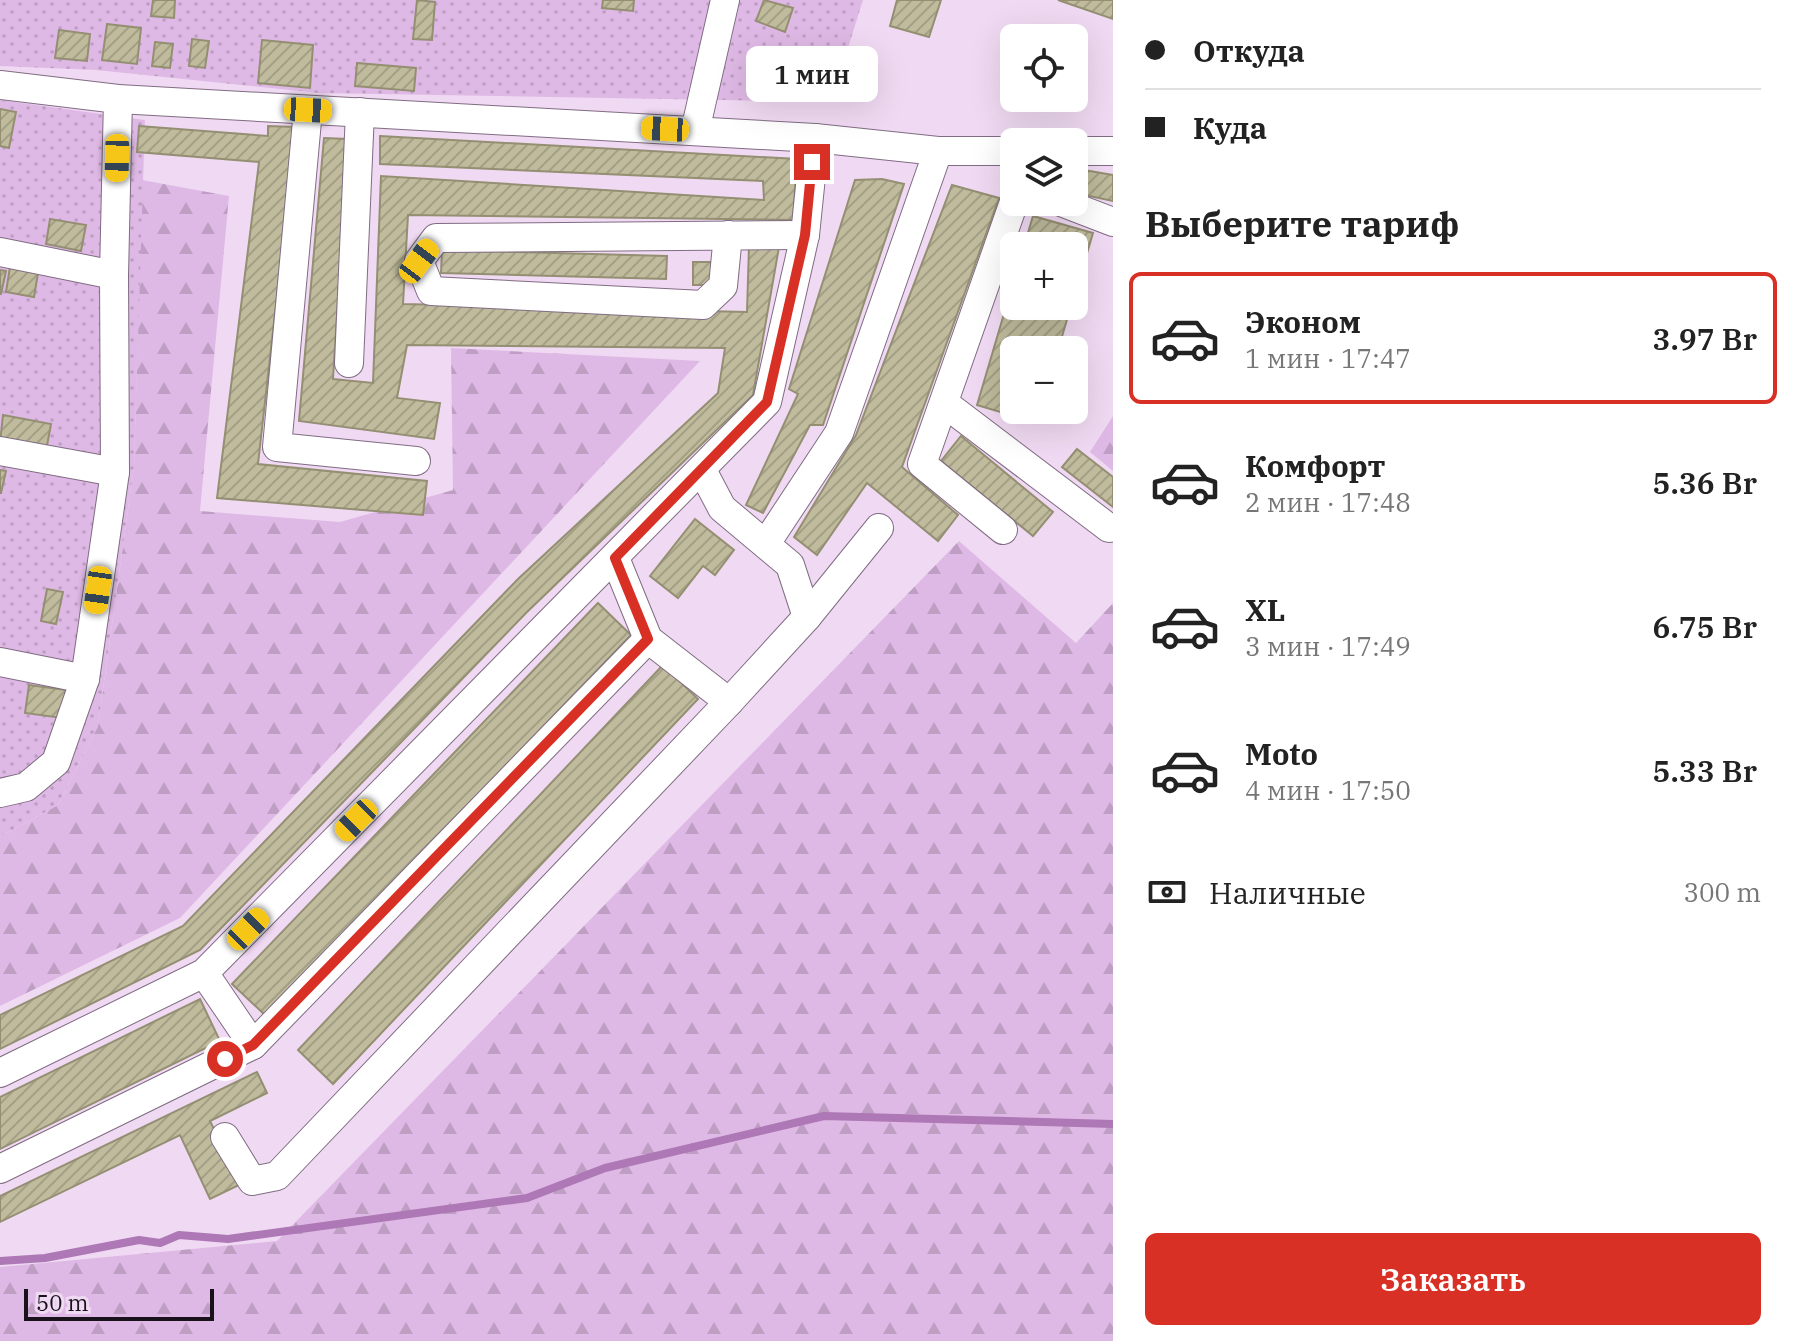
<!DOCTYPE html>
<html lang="ru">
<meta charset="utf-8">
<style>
body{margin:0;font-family:"IBM Plex Serif",serif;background:#f6f6f6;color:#222;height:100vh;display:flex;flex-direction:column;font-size:30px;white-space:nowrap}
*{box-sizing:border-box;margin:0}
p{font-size:26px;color:#767676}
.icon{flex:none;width:44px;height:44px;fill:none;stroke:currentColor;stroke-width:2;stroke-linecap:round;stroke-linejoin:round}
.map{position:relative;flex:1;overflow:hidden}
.panel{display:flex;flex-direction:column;background:#fff;width:680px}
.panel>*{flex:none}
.top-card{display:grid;align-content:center;height:176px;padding:0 32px;background:#fff}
.fabs{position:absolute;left:1000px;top:24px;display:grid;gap:16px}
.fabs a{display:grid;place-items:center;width:88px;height:88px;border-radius:12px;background:#fff;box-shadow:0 8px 32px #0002;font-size:40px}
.scale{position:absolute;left:24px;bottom:20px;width:190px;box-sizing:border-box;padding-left:8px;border:4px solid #19121b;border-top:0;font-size:22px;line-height:28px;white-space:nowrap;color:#19121b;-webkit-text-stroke:6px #f0daf3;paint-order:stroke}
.end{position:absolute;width:36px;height:36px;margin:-18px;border:10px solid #d93025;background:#fff;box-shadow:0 0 0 4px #fff}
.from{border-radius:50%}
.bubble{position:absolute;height:56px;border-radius:12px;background:#fff;box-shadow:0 8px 32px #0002;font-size:26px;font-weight:600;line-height:56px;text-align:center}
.car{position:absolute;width:24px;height:48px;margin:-24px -12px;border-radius:10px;box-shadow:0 0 6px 2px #0007;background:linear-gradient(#f5c518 24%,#345 0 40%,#f5c518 0 76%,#345 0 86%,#f5c518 0)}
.top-card b{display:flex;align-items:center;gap:28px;height:76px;font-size:30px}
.top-card b+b{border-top:2px solid #e0e0e0}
.top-card i{width:20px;height:20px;background:#222}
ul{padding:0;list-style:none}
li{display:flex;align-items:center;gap:24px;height:132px;margin:0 16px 12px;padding:0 16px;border:4px solid transparent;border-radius:12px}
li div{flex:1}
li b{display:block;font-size:30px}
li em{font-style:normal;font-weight:600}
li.selected{border-color:#d93025}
li>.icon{width:72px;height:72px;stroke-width:1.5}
h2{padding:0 32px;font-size:36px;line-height:96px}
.pay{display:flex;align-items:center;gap:20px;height:88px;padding:0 32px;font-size:30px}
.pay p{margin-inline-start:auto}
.button{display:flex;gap:16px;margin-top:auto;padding:16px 32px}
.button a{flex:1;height:92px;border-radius:12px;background:#d93025;color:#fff;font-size:32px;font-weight:600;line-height:92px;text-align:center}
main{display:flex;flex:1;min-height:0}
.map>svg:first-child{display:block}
</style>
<main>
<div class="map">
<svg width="1113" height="1341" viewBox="0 0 1113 1341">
<defs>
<pattern id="forest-firs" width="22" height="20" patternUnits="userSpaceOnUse" patternTransform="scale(2)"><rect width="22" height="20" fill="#dfb9e5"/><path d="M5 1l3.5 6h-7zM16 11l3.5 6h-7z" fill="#bf9ec4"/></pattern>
<pattern id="park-dots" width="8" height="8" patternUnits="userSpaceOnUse" patternTransform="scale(2)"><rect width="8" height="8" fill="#dfb9e5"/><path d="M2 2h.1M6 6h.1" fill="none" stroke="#bf9ec4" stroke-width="1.8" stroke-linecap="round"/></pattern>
<pattern id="building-hatch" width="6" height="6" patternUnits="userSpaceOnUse" patternTransform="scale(2)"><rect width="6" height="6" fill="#bfbb9c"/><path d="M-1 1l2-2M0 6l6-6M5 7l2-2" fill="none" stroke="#a4a086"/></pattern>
</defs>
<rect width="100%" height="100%" fill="#f0daf3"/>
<g fill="url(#forest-firs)">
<path d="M142,180L229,196L200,511L340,522L453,490L451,348L700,361L180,918L0,1006V837L58,805L98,726L134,466Z"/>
<path d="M1113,416V471L1090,452Z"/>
<path d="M959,541L1076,643L1113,603V1341H0V1267L277,1241Z"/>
</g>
<g fill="url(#park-dots)">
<path d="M0,0H863L831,102L319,93L96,70L0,66Z"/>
<path d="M0,100L145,120L134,466L98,726L58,805L0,837Z"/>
</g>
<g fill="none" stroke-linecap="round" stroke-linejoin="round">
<path stroke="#ad78b5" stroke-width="8" d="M0,1261L45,1258L139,1240L160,1243L179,1235L228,1239L527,1198L605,1168L824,1116L1113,1124"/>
</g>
<g fill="url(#building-hatch)" stroke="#948f72" stroke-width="2">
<path d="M153,0H175L174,18L151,16Z"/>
<path d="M417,0L435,2L432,40L413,39Z"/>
<path d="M603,0H634L633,11L602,8Z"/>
<path d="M764,0L793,8L785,32L756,21Z"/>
<path d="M897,0H941L929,37L890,26Z"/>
<path d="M1058,0H1113V19Z"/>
<path d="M107,24L141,28L137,64L102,60Z"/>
<path d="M59,30L90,34L87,61L55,58Z"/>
<path d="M192,39L209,41L205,68L189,66Z"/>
<path d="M262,40L313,45L310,88L258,83Z"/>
<path d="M155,42L173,44L170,68L152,66Z"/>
<path d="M357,63L416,68L414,91L355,86Z"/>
<path d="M0,109L16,112L9,148L0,146Z"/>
<path d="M139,126L268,136V126L296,127L258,464L427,481L423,515L217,498L259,162L137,152Z"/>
<path d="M380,136L797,159L793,220L408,215L403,304L747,312L749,246L779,247L753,395L527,612L200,950L0,1049V1015L183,926L518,579L718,393L725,348L407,345L397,398L440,403L434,439L299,421L324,138L348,139L333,379L373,383L381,176L764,200L763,181L380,164Z"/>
<path d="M1084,170L1113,175V201L1080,194Z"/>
<path d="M882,179L904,184L823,425H810L763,513L746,505L798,394L789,389L855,180Z"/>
<path d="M952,185L999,198L902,467L958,515L938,541L867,483L817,555L794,537L856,435Z"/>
<path d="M1033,216L1093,233L1074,297V246H1024Z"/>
<path d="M50,219L86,225L81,251L46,244Z"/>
<path d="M442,250L667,256L666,279L441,273Z"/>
<rect x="693" y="262" width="19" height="23"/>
<path d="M10,267L38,273L34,297L6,292Z"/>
<path d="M0,270L6,271L1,294H0Z"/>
<path d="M1014,280V306H1071L1058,350H1014V410H1041L1037,423L977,405Z"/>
<path d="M3,415L51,424L46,451L0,443Z"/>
<path d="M961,436L1053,512L1033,536L941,461Z"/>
<path d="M1077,449L1113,477V507L1062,467Z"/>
<path d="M0,470L6,471L1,493H0Z"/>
<path d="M695,519L734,550L715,575L703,566L678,598L650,576Z"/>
<path d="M47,589L63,592L56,624L41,621Z"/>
<path d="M598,603L631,635L265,1015L232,984Z"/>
<path d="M663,665L698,699L333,1084L298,1050Z"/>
<path d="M29,685L66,690L62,718L25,713Z"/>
<path d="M200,999L220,1041L0,1149V1097Z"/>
<path d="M257,1072L267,1093L210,1121L241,1184L210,1199L180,1135L0,1222V1196Z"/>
</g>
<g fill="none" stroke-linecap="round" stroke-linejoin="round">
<defs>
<g id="minor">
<path d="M0,85L118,99L815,138L938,151H1014"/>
<path d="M308,110L277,447L416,461"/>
<path d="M695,131L725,0"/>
<path d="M1074,151H1113"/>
<path d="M1061,202L1113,222"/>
<path d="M728,235L723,286L703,305L431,291L419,261L436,238L805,235"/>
<path d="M0,252L114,275"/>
<path d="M349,363L360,112"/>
<path d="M944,403L1109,528"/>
<path d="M0,451L115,472"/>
<path d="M702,470L722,508L790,565L807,617"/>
<path d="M1003,530L922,464L1014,202"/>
<path d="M767,542L839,433L938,151"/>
<path d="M615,558L648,639L729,702"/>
<path d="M0,662L85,679"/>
<path d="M0,793L26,787L56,762L85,679L115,472L114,275L118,99"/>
<path d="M204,973L253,1045"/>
<path d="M0,1073L204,973L767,402L805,235L815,138"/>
<path d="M225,1137L252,1181L277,1176L729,702L807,617L879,528"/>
<path d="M0,1169L253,1045L648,639"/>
</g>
</defs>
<use href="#minor" stroke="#806c83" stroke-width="30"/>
<use href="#minor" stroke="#fff" stroke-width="28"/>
</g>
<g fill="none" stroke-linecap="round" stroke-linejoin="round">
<path stroke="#d93025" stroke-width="10" d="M225,1059L253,1045L648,639L615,558L767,402L805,235L812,162"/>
</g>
</svg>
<div class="fabs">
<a><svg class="icon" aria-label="locate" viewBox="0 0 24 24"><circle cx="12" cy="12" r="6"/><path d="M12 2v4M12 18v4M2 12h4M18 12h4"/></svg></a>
<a><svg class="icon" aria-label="layers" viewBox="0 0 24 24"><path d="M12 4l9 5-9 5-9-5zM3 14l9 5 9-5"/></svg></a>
<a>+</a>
<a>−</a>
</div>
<div class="scale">50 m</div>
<i class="end from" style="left:225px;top:1059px"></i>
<i class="end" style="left:812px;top:162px"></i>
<div class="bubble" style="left:746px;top:46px;width:132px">1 мин</div>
<i class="car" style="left:308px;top:110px;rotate:93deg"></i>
<i class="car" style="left:665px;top:129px;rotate:273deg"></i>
<i class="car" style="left:117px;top:158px;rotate:181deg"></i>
<i class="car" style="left:419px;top:261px;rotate:37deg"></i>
<i class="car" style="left:98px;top:590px;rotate:188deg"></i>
<i class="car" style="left:356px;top:820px;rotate:225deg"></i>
<i class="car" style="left:248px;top:929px;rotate:45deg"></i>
</div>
<section class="panel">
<div class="top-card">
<b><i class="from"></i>Откуда</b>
<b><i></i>Куда</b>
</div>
<h2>Выберите тариф</h2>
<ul>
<li class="selected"><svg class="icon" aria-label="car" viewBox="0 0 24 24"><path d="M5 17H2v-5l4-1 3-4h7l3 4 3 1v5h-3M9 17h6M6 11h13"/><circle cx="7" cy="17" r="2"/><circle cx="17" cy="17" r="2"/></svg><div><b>Эконом</b><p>1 мин · 17:47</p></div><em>3.97 Br</em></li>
<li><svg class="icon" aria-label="car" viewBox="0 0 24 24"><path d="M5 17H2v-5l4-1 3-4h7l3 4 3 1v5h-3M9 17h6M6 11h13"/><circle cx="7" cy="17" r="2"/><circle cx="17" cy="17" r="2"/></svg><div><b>Комфорт</b><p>2 мин · 17:48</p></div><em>5.36 Br</em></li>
<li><svg class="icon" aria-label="car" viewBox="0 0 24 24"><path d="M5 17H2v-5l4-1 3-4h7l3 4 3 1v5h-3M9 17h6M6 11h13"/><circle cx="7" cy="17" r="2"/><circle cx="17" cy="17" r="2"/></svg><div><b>XL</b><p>3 мин · 17:49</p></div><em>6.75 Br</em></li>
<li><svg class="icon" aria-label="car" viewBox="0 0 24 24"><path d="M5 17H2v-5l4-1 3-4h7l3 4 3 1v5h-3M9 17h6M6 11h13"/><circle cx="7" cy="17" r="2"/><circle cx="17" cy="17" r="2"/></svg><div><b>Moto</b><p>4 мин · 17:50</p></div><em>5.33 Br</em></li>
</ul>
<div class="pay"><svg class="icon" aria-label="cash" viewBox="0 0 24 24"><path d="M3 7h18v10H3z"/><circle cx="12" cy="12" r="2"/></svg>Наличные<p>300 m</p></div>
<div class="button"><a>Заказать</a></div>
</section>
</main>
